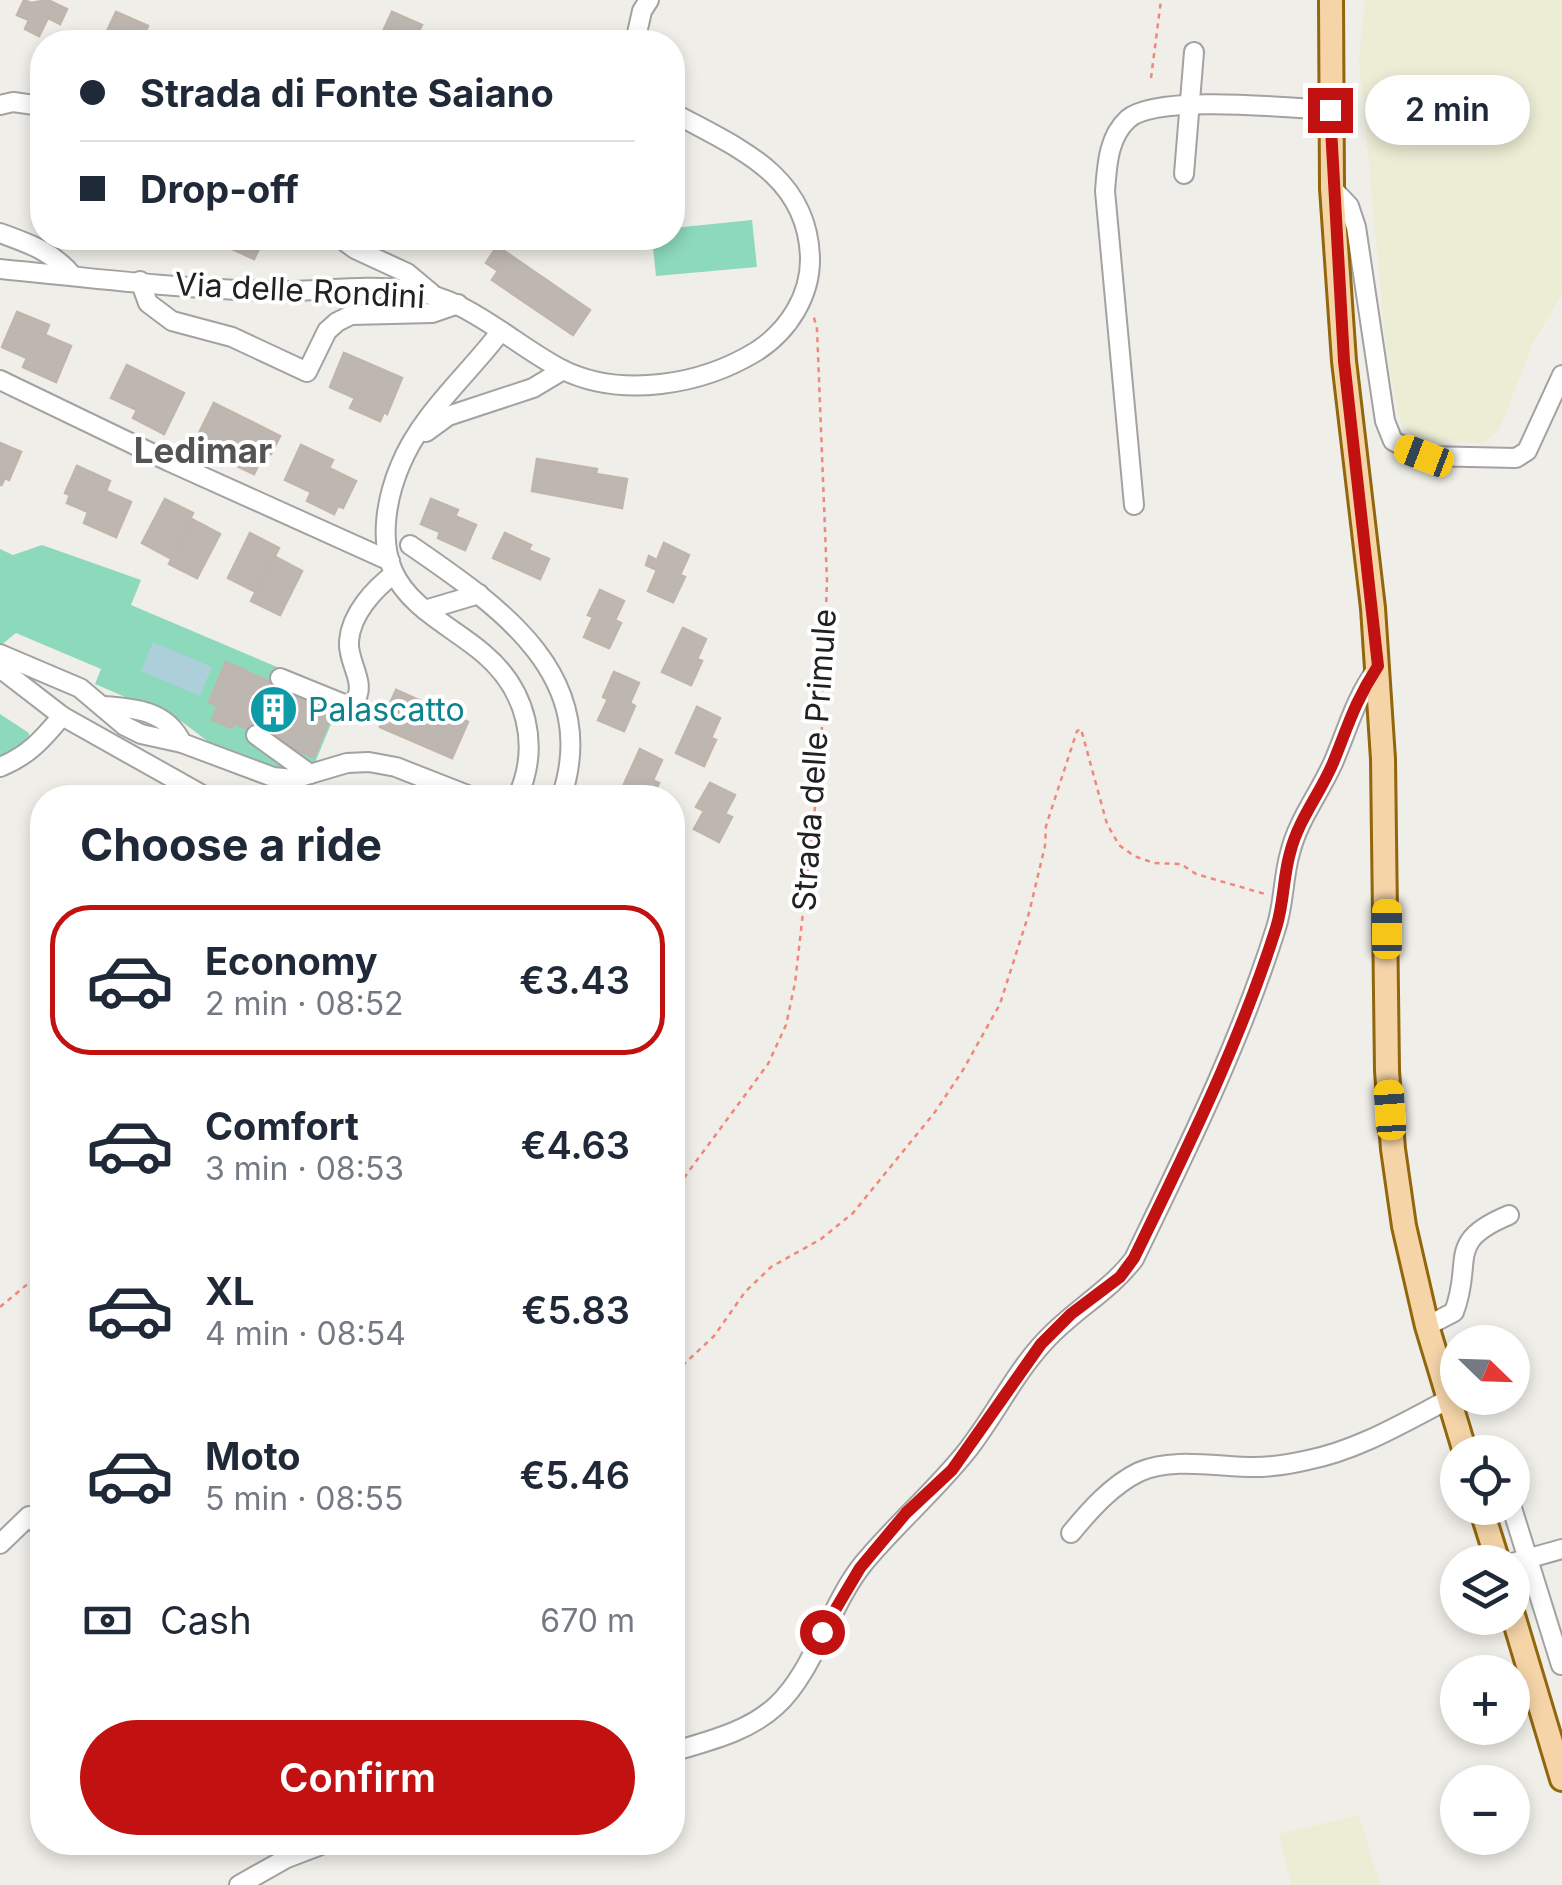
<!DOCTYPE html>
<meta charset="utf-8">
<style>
body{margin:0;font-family:Inter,sans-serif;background:#f2f2f3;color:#1f2937;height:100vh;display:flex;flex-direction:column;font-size:38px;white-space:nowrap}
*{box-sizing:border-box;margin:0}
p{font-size:32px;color:#747a83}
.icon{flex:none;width:55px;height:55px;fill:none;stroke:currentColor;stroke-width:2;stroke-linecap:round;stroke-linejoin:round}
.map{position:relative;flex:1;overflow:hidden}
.details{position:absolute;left:30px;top:785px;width:655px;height:1070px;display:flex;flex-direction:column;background:#fff;border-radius:40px;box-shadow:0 5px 15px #0003}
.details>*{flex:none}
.top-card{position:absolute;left:30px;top:30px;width:655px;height:220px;border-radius:40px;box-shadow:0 5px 15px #0003;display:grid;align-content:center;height:220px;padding:0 50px;background:#fff}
.needle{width:65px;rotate:113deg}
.controls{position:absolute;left:1440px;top:1325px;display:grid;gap:20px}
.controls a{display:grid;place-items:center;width:90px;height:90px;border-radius:50%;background:#fff;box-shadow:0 5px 15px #0003;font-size:50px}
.end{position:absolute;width:45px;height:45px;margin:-22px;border:12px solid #c11110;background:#fff;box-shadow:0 0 0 5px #fff}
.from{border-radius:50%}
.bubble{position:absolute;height:70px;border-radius:35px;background:#fff;box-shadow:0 5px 15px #0003;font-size:32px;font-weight:600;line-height:70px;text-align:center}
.car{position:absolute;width:30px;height:60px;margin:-30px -15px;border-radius:12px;box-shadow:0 0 8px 2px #0007;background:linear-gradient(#f5c518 24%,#345 0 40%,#f5c518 0 76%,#345 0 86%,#f5c518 0)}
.top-card b{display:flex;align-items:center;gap:35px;height:95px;font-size:38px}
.top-card b+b{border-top:2px solid #e0e1e3}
.top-card i{width:25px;height:25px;background:#1f2937}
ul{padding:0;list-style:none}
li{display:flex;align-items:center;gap:30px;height:150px;margin:0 20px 15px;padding:0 30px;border:5px solid transparent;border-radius:40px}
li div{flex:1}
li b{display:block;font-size:38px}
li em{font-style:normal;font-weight:600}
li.selected{border-color:#c11110}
li>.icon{width:90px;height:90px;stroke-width:1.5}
h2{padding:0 50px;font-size:45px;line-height:120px}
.pay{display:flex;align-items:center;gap:25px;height:110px;padding:0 50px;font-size:38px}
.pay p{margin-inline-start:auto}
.cta{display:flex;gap:20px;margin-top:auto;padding:20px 50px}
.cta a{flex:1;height:115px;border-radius:60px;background:#c11110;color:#fff;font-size:40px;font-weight:600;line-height:115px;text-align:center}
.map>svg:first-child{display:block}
</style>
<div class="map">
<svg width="1562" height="1885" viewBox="0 0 1562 1885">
<rect width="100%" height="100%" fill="#f0eee8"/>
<g fill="#ebedd5">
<path d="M1365,0H1562V294L1533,343L1499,430L1483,443L1417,440L1401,425L1387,359L1359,58Z"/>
<path d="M1359,1815L1380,1885H1291L1279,1834Z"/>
</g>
<g fill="#8cd9bc">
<path d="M752,220L757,267L656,276L652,238H672L673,228Z"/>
<path d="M42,545L141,580L131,605L343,695L314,765L296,770L280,769L210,743L181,721L95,684L101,669L16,633L0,646V549L13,555Z"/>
<path d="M0,714L29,733L28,747L0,762Z"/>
</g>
<path fill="#accfda" d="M153,642L212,667L200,696L141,671Z"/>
<g fill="#beb7b1" stroke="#c1b5ab" stroke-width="2.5">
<path d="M24,0L31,3L48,0L67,9L60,24L48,18L39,36L25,29L29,20L17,15Z"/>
<path d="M116,12L148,26L141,42H102Z"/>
<path d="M392,12L422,25L414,42H378Z"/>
<path d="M226,238H264L254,259L232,249L236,242Z"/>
<path d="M497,246L590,310L573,335L492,280L498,271L486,263Z"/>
<path d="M17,312L49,325L45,335L71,346L56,382L23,367L27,358L2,347Z"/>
<path d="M344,353L402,378L387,414L384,412L380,421L350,408L355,398L330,387Z"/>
<path d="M127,365L184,393L164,434L133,418L137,410L111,398Z"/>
<path d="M214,403L280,436L271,454L265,451L254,474L222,459L225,451L197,437Z"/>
<path d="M0,443L21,452L9,480L5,478L1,486Z"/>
<path d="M301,445L333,460L329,468L356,481L343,508L338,506L334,514L307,501L311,492L285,480Z"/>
<path d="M537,459L597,469L596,474L627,479L622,508L532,491Z"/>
<path d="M77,466L110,481L106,491L131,502L116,537L84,523L88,512L67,503L70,495L65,493Z"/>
<path d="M165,499L193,513L170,558L142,543Z"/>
<path d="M431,499L458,510L455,516L476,525L465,550L438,538L440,532L421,524Z"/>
<path d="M192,519L220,534L197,578L169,564Z"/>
<path d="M250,533L279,548L256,592L228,578Z"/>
<path d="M505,533L531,545L528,550L549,559L540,579L493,558Z"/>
<path d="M664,543L689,555L680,575L685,577L673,602L648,591L657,570L646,565L649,556L657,560Z"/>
<path d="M274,556L302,571L280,615L251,601Z"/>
<path d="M600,590L624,601L615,620L621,623L609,648L584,637L593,617L588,615Z"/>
<path d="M683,628L706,639L697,659L702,661L691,685L662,672Z"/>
<path d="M226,662L333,711L314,757L234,723L232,728L212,720L218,706L209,702Z"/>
<path d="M614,672L639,683L630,703L635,706L624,731L598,720L608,699L603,697Z"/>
<path d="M396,690L468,722L452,758L380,727Z"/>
<path d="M697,707L720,718L711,738L716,740L704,766L676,753Z"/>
<path d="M640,749L662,760L653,780L659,783L652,798H623L619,795Z"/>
<path d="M710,783L735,795L725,814L732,817L719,842L694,829L704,811L696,807Z"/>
</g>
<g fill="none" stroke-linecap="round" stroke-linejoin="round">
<defs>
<g id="minor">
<path d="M635,42L642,11L649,0"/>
<path d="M0,105L13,102L42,106"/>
<path d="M1184,174L1194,52"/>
<path d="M1332,188L1349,206L1356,227L1385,421L1393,441L1424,456L1516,458L1527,451L1562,375"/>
<path d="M0,233C30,244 52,251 73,276"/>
<path d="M340,238L355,249L407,273L431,293"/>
<path d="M0,269C90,278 181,289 272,291C317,292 364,284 408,290C467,297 510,342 561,369C621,399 702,385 757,351C789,330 811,295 810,257C807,173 735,147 672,112"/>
<path d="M140,281L148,303L172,321L232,337L307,372L327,331L337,322L351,315L432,313L458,304"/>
<path d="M501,331C468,375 421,414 400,466C387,497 379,539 393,571C409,608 454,628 483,653C527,690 541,746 517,798"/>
<path d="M0,380L168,461L390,561"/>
<path d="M426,432L448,416L533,388L563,370"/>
<path d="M1134,505L1105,191C1107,166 1108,137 1128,119C1156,94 1290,108 1329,110"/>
<path d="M410,545C497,605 603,675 561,798"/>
<path d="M425,610L479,594"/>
<path d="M0,654L80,688L125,726L141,734L182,743L273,777L293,779L347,763L369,762L396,767L475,798"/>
<path d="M0,668L62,716L208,798"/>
<path d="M280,678L344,704L353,703C369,685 347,663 349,641C351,614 374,589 394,574"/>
<path d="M103,706C136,708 167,711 182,743"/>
<path d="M256,735L310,774"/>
<path d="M0,767C28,756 43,739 62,716"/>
<path d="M1427,1326L1454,1312C1474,1260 1444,1242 1509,1215"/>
<path d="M1512,1508L1561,1665"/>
<path d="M1071,1533C1090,1510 1112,1485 1139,1472C1172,1457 1219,1467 1254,1467C1272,1467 1291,1464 1308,1460C1358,1450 1403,1423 1449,1399"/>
<path d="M0,1544L29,1516L42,1529"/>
<path d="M1512,1563L1562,1549"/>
<path d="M672,1752C708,1741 748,1732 776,1706C813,1673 830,1605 863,1564C895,1525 934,1492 966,1452C994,1417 1014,1374 1045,1341C1072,1311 1110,1291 1134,1259C1186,1151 1240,1043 1276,928C1284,904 1283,877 1290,853C1298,820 1319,794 1333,763C1349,726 1354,701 1378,667"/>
<path d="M239,1885L287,1858L329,1842"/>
</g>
<g id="major">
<path d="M1331,0L1332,188L1344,361L1373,608L1383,759L1387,1071L1393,1149L1404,1226L1427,1326L1465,1452"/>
<path d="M1481,1508L1498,1562"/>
<path d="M1512,1612L1562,1779"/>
</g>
</defs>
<use href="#minor" stroke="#a2a2a2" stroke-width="22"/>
<use href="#major" stroke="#91660c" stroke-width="28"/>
<g stroke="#f0877a" stroke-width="2.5" stroke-dasharray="5 5" stroke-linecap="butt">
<path d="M1151,78L1161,0"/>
<path d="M672,1194L768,1064L786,1025L795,983L821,754L827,580L817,329L813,314"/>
<path d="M0,1307L42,1272"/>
<path d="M672,1364L683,1365L714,1336L745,1292L771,1267L821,1239L853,1213L935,1112L963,1070L1000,1004L1029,913L1045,846L1046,826L1077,731L1081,729L1107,824L1119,845L1134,856L1154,863L1181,864L1196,874L1265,894"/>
<path d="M42,1431L35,1445L42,1462"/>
<path d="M39,1502L42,1494"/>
</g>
<use href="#minor" stroke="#fff" stroke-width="18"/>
<use href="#major" stroke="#f5d4a8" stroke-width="22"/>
</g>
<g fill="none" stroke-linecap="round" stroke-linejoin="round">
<path stroke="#c11110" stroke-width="12" d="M822,1632L860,1568L906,1513L952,1470L1041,1344L1071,1314L1120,1277L1134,1258C1186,1151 1240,1042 1276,928C1284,904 1283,877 1290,853C1298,820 1320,794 1333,763C1348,726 1355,701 1378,666L1344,361L1330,110"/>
</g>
<defs>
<symbol id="building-disc" viewBox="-11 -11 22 22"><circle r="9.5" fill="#0f9aa8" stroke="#fff"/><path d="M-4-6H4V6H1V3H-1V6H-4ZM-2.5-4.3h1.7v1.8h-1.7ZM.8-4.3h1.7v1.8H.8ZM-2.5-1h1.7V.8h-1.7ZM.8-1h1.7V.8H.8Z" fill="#fff"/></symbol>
</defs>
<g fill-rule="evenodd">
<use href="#building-disc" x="246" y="682" width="55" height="55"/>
</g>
<g text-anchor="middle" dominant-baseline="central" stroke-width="8" stroke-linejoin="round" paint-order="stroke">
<g font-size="32" fill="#212121" stroke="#fff">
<text transform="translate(300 290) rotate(3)">Via delle Rondini</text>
<text transform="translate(814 760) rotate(-86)">Strada delle Primule</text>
</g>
<g font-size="32" fill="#0d838f" stroke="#fff" text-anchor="start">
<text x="308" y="709">Palascatto</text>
</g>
<g font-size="35" font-weight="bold" fill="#545454" stroke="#fff">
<text x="203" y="450">Ledimar</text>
</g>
</g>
</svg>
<div class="controls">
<a><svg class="needle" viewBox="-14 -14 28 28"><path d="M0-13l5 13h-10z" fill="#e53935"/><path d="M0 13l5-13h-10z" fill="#747a83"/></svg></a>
<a><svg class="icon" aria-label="locate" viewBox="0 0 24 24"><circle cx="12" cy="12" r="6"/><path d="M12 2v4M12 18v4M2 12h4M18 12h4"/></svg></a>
<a><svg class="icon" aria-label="layers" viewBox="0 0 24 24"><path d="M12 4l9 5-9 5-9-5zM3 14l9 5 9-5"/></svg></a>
<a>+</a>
<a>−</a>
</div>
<i class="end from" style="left:822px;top:1632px"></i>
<i class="end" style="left:1330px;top:110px"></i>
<div class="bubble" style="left:1365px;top:75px;width:165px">2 min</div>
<i class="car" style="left:1424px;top:456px;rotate:291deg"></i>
<i class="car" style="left:1387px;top:929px;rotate:0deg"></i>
<i class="car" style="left:1390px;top:1110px;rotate:356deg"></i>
<div class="top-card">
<b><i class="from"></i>Strada di Fonte Saiano</b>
<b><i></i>Drop-off</b>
</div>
<section class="details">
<h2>Choose a ride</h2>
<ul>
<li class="selected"><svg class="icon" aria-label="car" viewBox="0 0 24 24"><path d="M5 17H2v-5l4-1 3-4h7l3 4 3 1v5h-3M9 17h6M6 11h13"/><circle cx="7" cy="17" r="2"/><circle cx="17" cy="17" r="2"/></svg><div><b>Economy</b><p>2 min · 08:52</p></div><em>€3.43</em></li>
<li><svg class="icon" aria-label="car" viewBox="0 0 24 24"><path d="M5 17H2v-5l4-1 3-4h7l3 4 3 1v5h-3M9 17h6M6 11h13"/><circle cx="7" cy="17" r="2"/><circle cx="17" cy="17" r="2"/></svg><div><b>Comfort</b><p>3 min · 08:53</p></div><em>€4.63</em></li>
<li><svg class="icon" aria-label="car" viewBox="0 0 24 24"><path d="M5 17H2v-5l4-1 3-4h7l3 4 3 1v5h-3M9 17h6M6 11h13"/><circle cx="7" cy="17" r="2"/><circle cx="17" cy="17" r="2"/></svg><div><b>XL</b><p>4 min · 08:54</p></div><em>€5.83</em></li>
<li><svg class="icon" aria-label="car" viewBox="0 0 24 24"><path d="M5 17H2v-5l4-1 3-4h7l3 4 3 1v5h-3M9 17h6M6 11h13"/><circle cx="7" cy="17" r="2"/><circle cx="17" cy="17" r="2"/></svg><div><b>Moto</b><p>5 min · 08:55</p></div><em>€5.46</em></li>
</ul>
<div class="pay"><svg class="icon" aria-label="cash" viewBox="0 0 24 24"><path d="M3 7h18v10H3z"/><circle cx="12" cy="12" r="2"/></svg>Cash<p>670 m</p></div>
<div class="cta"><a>Confirm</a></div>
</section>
</div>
